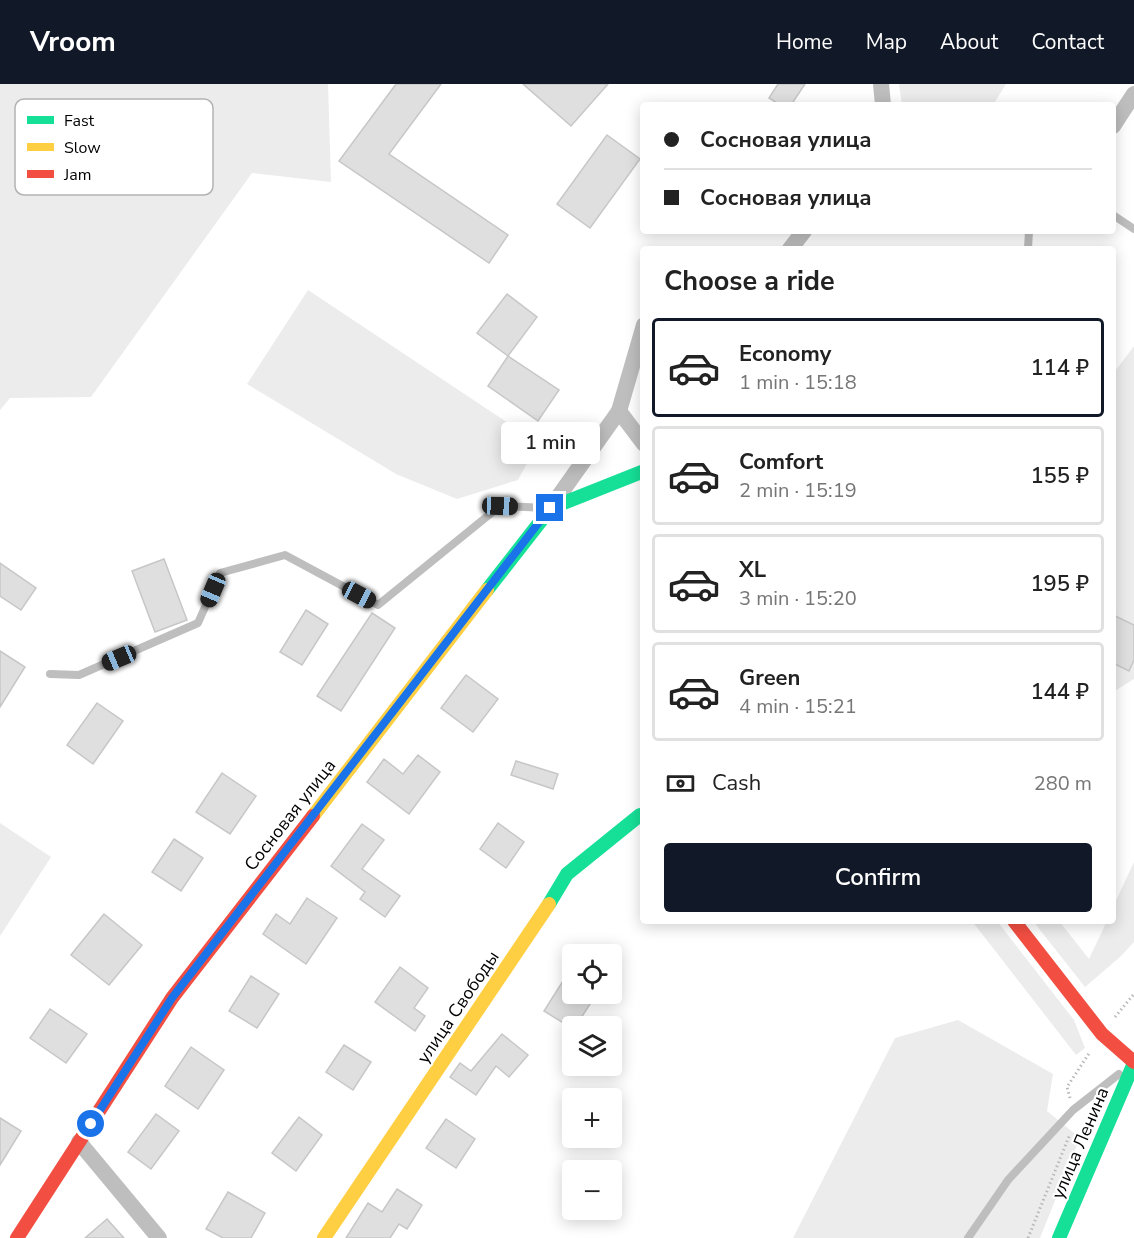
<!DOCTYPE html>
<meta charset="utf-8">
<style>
body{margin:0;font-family:"Nunito Sans",sans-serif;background:#f2f2f2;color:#222;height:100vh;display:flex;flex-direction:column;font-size:22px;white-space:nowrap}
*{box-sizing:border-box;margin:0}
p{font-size:20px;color:#767676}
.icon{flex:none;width:33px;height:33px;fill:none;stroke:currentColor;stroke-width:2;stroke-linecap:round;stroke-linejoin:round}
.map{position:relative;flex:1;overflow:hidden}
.sheet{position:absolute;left:640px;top:162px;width:476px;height:678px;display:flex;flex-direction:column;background:#fff;border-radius:6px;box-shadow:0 3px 15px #0003}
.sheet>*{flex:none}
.top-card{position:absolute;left:640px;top:18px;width:476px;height:132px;border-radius:6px;box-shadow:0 3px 15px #0003;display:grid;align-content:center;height:132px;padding:0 24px;background:#fff}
.controls{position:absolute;left:562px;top:860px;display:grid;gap:12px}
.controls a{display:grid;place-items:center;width:60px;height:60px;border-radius:6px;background:#fff;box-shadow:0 3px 15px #0003;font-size:30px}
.end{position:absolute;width:27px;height:27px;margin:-14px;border:8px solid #1a73e8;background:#fff;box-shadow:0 0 0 3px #fff}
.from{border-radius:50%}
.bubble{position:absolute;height:42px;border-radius:6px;background:#fff;box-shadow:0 3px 15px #0003;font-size:20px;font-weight:600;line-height:42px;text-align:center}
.car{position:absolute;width:18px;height:36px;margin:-18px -9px;border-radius:8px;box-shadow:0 0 4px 2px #0007;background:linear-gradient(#222 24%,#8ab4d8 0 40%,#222 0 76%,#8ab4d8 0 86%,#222 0)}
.top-card b{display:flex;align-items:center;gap:21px;height:57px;font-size:22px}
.top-card b+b{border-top:2px solid #e0e0e0}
.top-card i{width:15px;height:15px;background:#222}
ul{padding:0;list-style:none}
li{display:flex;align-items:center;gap:18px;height:99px;margin:0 12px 9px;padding:0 12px;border:3px solid #e0e0e0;border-radius:6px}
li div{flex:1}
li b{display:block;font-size:22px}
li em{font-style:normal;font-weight:600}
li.on{border-color:#111827}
li>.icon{width:54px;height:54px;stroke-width:1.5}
h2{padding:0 24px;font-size:27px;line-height:72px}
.pay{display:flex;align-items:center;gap:15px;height:66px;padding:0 24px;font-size:22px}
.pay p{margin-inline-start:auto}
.cta{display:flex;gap:12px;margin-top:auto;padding:12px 24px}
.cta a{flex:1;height:69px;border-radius:6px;background:#111827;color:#fff;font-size:24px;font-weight:600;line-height:69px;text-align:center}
header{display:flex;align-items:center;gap:36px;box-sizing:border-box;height:84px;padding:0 30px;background:#111827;color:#fff}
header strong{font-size:28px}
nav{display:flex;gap:33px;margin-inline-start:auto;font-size:21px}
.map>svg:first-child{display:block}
</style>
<header>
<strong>Vroom</strong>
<nav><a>Home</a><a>Map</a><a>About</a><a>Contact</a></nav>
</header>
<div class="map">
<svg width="1134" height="1154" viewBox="0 0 1134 1154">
<rect width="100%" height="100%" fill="#fff"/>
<g fill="#ececec">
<path d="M0,0H328L331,98L252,89L91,313L10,314L0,326Z"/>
<path d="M899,0H1006L993,21H902Z"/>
<path d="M308,206L538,359L518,396L457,415L396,390L247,300Z"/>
<path d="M1134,262V595L1113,608V290Z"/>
<path d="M0,739L51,773L0,852Z"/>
<path d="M1134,778V858L1120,873L1085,903L1033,837H1059L1089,875L1107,837H1113V823Z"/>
<path d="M972,837H997L1074,936L1085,964L1076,971Z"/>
<path d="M958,936L1053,990L1047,1027L1080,1054L1040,1154H793L895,954Z"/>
</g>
<g fill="#dfdfdf" stroke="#c7c7c7" stroke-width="1.5">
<path d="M396,0H441L389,70L508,151L489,179L339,77Z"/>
<path d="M523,0H608L571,42Z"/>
<path d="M778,0H805L791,21H780L769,14Z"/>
<path d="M607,51L640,75L590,144L557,120Z"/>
<path d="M507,210L537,233L508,272L477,249Z"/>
<path d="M508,272L559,306L538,337L488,302Z"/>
<path d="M164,475L187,536L155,548L132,487Z"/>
<path d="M0,479L36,504L21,526L0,512Z"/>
<path d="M306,526L328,540L302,581L280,568Z"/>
<path d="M372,529L395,544L341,627L317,612Z"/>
<path d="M1113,531L1134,541V576L1129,587L1113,579Z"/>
<path d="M0,567L25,583L0,623Z"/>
<path d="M466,591L498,615L473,648L441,624Z"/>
<path d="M97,619L123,637L93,680L67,661Z"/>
<path d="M418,671L440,688L409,730L367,698L384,675L403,690Z"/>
<path d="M516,677L558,690L553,705L511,691Z"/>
<path d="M222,689L256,712L230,750L196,728Z"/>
<path d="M498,739L524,758L506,784L480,765Z"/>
<path d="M362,740L384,756L362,785L400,812L385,833L360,815L365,808L331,782Z"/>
<path d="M174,755L203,774L181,807L152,788Z"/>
<path d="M307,814L337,834L306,880L263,850L276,830L290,840Z"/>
<path d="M104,830L142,861L109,901L71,871Z"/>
<path d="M573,881V909H597L576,942H573V945L544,927Z"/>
<path d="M400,883L428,904L414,924L425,932L415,947L375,918Z"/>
<path d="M251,892L279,910L257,944L229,927Z"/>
<path d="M50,925L87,950L66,979L30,954Z"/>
<path d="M502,950L528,971L509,993L496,982L476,1011L450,993L460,979L471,987Z"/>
<path d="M344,961L371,978L353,1006L326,988Z"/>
<path d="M191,963L224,986L198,1025L165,1002Z"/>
<path d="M156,1030L179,1047L151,1085L128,1068Z"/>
<path d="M299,1033L322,1051L296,1087L272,1069Z"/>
<path d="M0,1034L21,1047L0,1081Z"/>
<path d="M446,1035L475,1055L456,1084L426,1064Z"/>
<path d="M397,1105L422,1121L407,1145L399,1140L390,1154H346L368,1119L382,1128Z"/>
<path d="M228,1108L265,1129L251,1154H223L206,1145Z"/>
<path d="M107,1135L124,1154H85Z"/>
</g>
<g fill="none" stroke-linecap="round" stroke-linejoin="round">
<g stroke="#b9b9b9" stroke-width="3" stroke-dasharray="1.5 3" stroke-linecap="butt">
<path d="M1115,933L1134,910"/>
<path d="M1070,1014L1067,1003L1090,968"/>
<path d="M1028,1154L1070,1050"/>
</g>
<g stroke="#bebebe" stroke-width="8">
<path d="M1113,131L1134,145"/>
<path d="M1028,165L1029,147"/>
<path d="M50,590L79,591L198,539L220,489L285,471L378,521L500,422L547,424"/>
<path d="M968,1154L1008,1096L1073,1026L1119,990"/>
</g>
<g stroke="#bebebe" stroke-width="16">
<path d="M881,0L883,21"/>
<path d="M1113,42L1134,10"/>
<path d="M790,165L804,147"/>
<path d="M619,327L644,241"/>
<path d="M551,423L619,327L644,360"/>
<path d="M79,1058L159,1154"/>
</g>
<g stroke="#16e098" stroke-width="14">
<path d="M487,506L551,424L644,387"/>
<path d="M549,820L567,790L640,731"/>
<path d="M1059,1154L1134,979"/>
</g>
<g stroke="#ffcf43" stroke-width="14">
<path d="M313,732L487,506"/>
<path d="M324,1154L549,820"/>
</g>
<g stroke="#f24e42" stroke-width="14">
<path d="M1014,837L1102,950L1134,978"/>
<path d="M17,1154L172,914L313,732"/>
</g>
</g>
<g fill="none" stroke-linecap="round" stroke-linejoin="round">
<path stroke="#1a73e8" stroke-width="8" d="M91,1040L172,914L550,424"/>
</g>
<g text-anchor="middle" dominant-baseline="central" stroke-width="4.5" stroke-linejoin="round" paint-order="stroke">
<g font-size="18" fill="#000" stroke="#fff">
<text transform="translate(290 731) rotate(-52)">Сосновая улица</text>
<text transform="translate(458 923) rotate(-56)">улица Свободы</text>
<text transform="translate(1080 1059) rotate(-67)">улица Ленина</text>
</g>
</g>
<rect x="15" y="15" width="198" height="96" rx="9" fill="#fff" stroke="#b2b2b2" stroke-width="1.5"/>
<rect x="27" y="32" width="27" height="8" fill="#16e098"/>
<rect x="27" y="59" width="27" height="8" fill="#ffcf43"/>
<rect x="27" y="86" width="27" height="8" fill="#f24e42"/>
<g font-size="16" fill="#000">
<text x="64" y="42">Fast</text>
<text x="64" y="69">Slow</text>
<text x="64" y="96">Jam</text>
</g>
</svg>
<div class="controls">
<a><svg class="icon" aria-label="locate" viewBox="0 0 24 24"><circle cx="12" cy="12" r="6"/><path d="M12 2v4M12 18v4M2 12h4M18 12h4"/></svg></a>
<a><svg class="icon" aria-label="layers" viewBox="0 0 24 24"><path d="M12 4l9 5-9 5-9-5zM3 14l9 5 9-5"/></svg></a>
<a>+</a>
<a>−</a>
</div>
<i class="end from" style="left:91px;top:1040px"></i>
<i class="end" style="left:550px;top:424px"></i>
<div class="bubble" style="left:501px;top:338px;width:99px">1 min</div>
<i class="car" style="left:500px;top:422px;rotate:92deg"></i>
<i class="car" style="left:213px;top:506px;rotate:203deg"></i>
<i class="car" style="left:359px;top:511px;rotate:118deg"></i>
<i class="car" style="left:119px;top:574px;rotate:247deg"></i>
<div class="top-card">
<b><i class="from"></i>Сосновая улица</b>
<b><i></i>Сосновая улица</b>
</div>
<section class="sheet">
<h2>Choose a ride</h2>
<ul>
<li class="on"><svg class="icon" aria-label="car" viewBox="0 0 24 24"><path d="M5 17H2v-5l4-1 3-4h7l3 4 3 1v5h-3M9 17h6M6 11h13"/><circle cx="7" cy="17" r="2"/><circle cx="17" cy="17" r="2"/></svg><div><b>Economy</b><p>1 min · 15:18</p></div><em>114 ₽</em></li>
<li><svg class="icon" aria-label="car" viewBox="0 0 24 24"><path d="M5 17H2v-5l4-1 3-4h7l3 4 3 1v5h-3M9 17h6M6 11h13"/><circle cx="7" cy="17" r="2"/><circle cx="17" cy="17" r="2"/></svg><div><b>Comfort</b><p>2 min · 15:19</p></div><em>155 ₽</em></li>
<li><svg class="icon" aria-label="car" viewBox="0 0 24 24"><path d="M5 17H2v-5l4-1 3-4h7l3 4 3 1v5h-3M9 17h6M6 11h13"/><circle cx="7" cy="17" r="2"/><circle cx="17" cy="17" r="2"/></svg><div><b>XL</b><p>3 min · 15:20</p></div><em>195 ₽</em></li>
<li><svg class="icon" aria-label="car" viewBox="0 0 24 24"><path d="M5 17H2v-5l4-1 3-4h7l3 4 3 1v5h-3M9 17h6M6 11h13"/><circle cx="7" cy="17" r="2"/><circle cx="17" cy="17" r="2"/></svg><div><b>Green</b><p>4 min · 15:21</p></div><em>144 ₽</em></li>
</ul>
<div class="pay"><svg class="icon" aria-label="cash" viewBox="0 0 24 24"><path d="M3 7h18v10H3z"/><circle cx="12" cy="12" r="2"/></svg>Cash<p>280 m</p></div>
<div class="cta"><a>Confirm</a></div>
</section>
</div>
